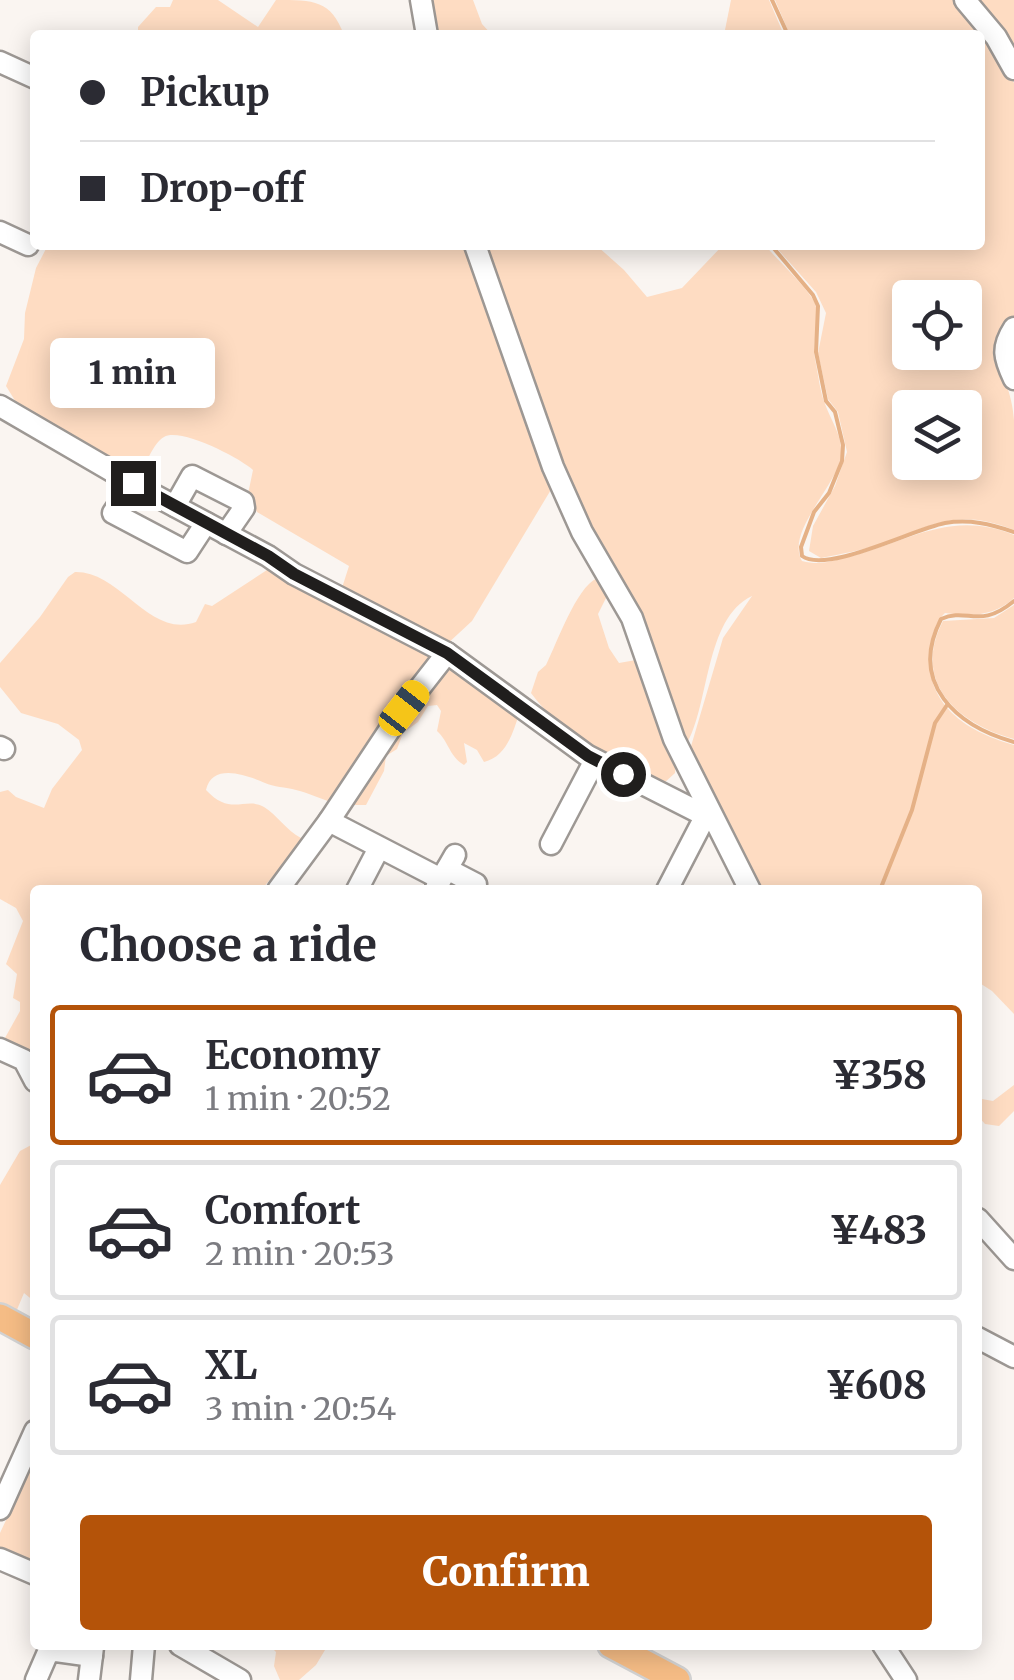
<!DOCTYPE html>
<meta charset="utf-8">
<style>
body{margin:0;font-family:Merriweather,serif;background:#f2f2f3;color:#2b2b33;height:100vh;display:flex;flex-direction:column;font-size:38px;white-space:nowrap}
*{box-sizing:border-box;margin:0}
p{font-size:32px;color:#7c7c81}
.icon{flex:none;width:55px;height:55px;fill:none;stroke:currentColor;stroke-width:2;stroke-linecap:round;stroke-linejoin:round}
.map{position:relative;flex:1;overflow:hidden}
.drawer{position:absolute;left:30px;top:885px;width:952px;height:765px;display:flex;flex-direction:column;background:#fff;border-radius:10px;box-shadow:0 5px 25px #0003}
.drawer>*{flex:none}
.guide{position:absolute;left:30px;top:30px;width:955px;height:220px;border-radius:10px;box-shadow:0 5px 25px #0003;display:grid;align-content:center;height:220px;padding:0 50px;background:#fff}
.controls{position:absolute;left:892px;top:280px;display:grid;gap:20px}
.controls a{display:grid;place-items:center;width:90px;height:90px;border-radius:10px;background:#fff;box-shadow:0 5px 25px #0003;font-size:50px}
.end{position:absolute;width:45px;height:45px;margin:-22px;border:12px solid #201e1d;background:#fff;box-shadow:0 0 0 5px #fff}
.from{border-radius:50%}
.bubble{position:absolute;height:70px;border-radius:10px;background:#fff;box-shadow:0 5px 25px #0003;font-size:32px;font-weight:800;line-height:70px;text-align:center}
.car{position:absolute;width:30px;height:60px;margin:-30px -15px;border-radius:12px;box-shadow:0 0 8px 2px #0007;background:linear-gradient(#f5c518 24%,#345 0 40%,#f5c518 0 76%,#345 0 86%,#f5c518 0)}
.guide b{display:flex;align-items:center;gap:35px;height:95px;font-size:38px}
.guide b+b{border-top:2px solid #e1e1e2}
.guide i{width:25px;height:25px;background:#2b2b33}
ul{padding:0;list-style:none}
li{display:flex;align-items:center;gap:30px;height:140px;margin:0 20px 15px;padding:0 30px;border:5px solid #e1e1e2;border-radius:10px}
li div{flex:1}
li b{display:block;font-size:38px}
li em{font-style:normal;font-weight:800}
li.active{border-color:#b45309}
li>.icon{width:90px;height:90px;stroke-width:1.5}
h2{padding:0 50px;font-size:45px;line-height:120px}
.button{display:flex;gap:20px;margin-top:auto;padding:20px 50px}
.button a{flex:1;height:115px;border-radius:10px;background:#b45309;color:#fff;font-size:40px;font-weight:800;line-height:115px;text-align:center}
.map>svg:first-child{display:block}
</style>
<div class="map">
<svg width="1014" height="1680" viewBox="0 0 1014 1680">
<rect width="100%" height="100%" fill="#faf5f1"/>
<g fill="#fedcc2" fill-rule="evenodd">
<path d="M173,0H218L258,27L276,0C314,0 331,0 344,35L138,34V27L156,7H170Z"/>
<path d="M429,0H473L482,24L492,35H435Z"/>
<path d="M731,0H769L784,35H724Z"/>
<path d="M775,0H955L993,46L1014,83V316C985,365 1011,374 1014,420C1014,457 1014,494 1014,530C957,508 936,524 883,543C864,550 841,554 821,558L809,551L813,526L835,486L847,452L838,412L828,399L818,353L826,313L816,292L774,245H980V35H790ZM910,298H965V352H910ZM910,408H965V462H910Z"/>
<path d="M975,0H1014V55Z"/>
<path d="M48,245H470L552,488L472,621L445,646L341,591L349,566L257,512L248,494L253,470C240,458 180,427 164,437C153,443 145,466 139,478L22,412L6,386L24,339L25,313L36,268Z"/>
<path d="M486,245H596L624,270L647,297L682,288L723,245H765C779,262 799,279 812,298C824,316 811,339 815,359C818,373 820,392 825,404C831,421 843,436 841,456C837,486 785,532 802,561C821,566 830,561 848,557C909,542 950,509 1014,535V598C993,617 971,616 945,613C935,622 932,635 930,648C923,704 967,732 1014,745V1014L992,991L978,982V890H761L689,753L723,638L752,596C704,619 710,705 686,745L643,614L589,525L566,480Z"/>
<path d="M270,568L439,653L334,803C321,799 309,793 296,790C286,787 273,787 265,783C247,775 212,762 206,790C231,817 245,796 264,807C277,815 286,830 301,838V844L261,890H35V1066L1,1045L20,1011V1002L13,998L17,974L6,964L23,921L16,908L0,899V792L8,790L16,797L44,808L52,789L82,750L79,740L58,724L21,713L0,687V663L40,617L68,577L75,572C121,571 149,639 196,622L205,604L212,606Z"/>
<path d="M597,578L607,596L598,614L609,648L619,663L636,660L676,760L675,773L663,784C609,758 568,742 531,693L538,672L546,665C557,643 576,588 597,578Z"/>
<path d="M1014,605V739C958,724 911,682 943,621L994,618Z"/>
<path d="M446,662L519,714C513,733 506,757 484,762L477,750L464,743L467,762L464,765C449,756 449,742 437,731L441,711L437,705L428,706L418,722L403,733L397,749L386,756L384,771L366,805H354L350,798Z"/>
<path d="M1014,1085V1111L999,1126L985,1124L978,1116V1102L982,1099L993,1101Z"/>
<path d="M35,1143V1302L24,1293L16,1312L0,1303V1185L20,1151Z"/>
<path d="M35,1472V1567L0,1550V1533L28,1473Z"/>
<path d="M269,1645H328L316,1665L299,1680H280L274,1666L276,1652Z"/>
</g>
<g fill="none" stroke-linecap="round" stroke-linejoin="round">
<g stroke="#e5b186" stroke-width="4">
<path d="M772,0L788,35"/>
<path d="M771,245L813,295L818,306L816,352L826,401L835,412L843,445L842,461L829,493L814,512L801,547L802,556C827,574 913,529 945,523C970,519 990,524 1014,532"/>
<path d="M1014,601C979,630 968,607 941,619C908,684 957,726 1014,742"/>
<path d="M880,890L912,810L935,723L947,705"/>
</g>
<defs>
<g id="minor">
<path d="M421,0L427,35"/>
<path d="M965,0L996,37L1014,69"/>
<path d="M0,62L35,78"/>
<path d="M0,232L28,245"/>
<path d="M475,245L553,467L582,532L632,618L674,739L750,890"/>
<path d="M1014,328C1001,348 1004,358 1014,379"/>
<path d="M0,406L141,488L268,556L294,574L447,653L588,756L706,816"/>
<path d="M133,483L113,513L187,552L206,523"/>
<path d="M175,506L192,476L243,502L244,508L226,534"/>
<path d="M0,747L4,749"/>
<path d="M329,821L441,879"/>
<path d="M551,844L595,760"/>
<path d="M447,869L476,884"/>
<path d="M436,888L455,855"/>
<path d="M278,890L329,821L404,708L447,653"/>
<path d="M357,890L379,848"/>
<path d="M667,890L708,811"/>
<path d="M0,1049L24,1060L35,1081"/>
<path d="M978,1219L1014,1259"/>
<path d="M978,1338L1014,1357"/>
<path d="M0,1509L35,1431"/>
<path d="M0,1559L35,1574"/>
<path d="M180,1645L240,1680"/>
<path d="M883,1645L906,1680"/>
<path d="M36,1680L49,1650L92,1656"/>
<path d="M89,1680L93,1647"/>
<path d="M141,1680L144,1645"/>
</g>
<g id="major">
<path d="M0,1317L35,1336"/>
<path d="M611,1645L677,1680"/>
</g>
</defs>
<use href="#minor" stroke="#9d9894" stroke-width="25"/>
<use href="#major" stroke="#d2d2d2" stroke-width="30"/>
<use href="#minor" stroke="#fff" stroke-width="20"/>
<use href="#major" stroke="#f5bc85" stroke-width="25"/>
</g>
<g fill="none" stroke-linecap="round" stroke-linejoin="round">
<path stroke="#201e1d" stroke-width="12" d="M133,483L268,556L294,574L447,653L588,756L623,774"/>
</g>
</svg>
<div class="controls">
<a><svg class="icon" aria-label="locate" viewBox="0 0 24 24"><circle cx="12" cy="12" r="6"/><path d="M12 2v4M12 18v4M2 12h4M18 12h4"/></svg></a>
<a><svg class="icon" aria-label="layers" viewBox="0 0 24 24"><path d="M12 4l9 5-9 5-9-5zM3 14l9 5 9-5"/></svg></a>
</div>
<i class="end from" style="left:623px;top:774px"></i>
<i class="end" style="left:133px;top:483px"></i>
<div class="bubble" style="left:50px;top:338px;width:165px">1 min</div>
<i class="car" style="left:404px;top:708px;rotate:38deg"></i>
<div class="guide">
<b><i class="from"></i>Pickup</b>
<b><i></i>Drop-off</b>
</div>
<section class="drawer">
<h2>Choose a ride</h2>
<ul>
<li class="active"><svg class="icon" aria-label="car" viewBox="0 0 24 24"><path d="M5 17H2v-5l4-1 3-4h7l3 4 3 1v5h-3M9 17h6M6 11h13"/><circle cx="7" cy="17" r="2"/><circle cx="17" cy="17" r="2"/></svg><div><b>Economy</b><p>1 min · 20:52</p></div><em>¥358</em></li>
<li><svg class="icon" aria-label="car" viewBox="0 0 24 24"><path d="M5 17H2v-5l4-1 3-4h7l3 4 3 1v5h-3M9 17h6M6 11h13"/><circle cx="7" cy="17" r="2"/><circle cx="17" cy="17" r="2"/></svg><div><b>Comfort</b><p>2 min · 20:53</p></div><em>¥483</em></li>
<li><svg class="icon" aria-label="car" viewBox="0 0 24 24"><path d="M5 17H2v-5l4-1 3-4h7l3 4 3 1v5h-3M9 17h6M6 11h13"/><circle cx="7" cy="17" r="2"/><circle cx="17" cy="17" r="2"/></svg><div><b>XL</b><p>3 min · 20:54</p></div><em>¥608</em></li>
</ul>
<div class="button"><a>Confirm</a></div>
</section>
</div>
